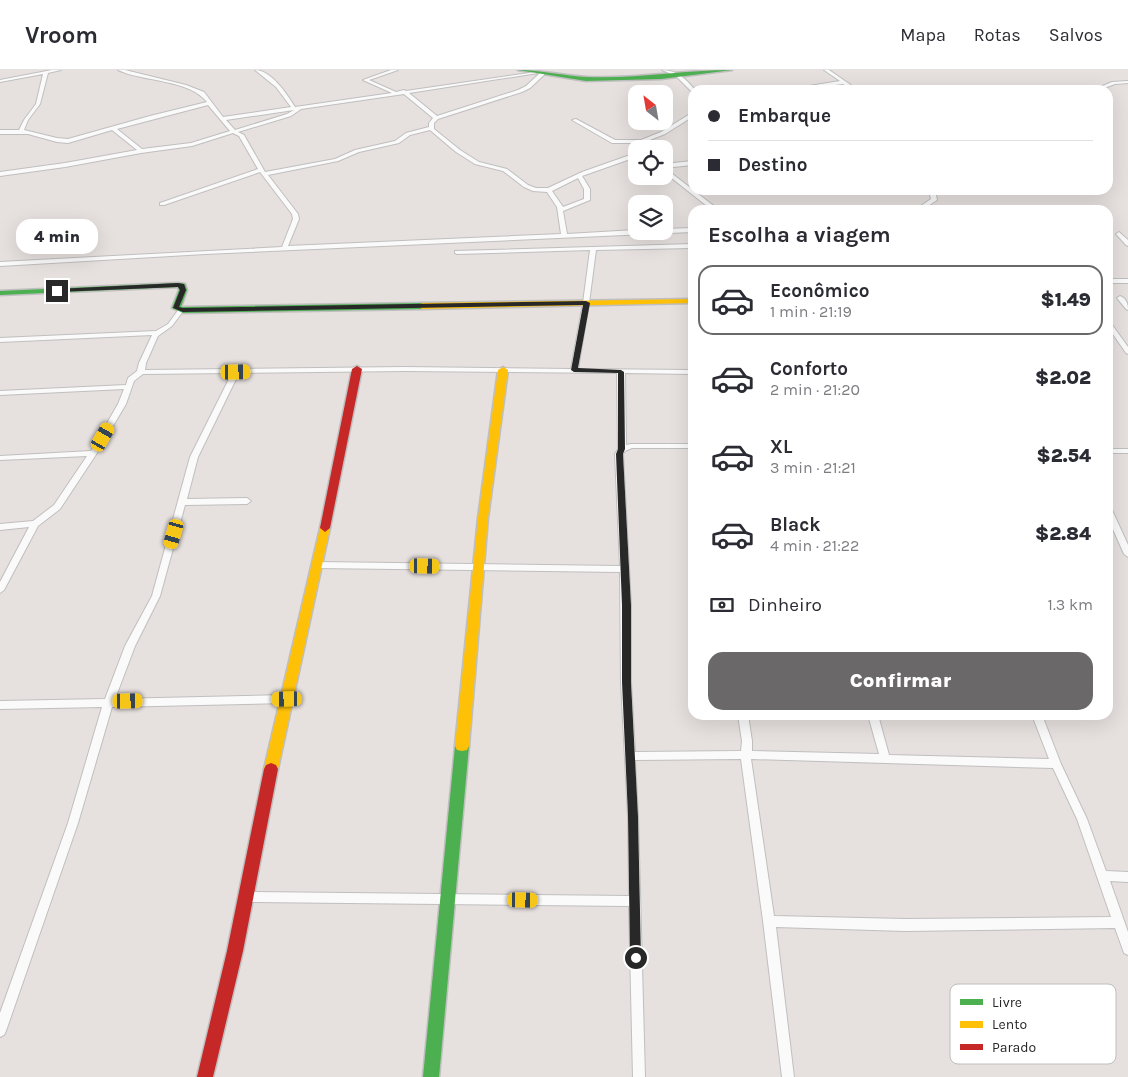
<!DOCTYPE html>
<html lang="pt">
<meta charset="utf-8">
<style>
body{margin:0;font-family:Karla,sans-serif;background:#f7f7f7;color:#2b2b33;height:100vh;display:flex;flex-direction:column;font-size:19px;white-space:nowrap}
*{box-sizing:border-box;margin:0}
p{font-size:16px;color:#7c7c81}
.icon{flex:none;width:28px;height:28px;fill:none;stroke:currentColor;stroke-width:2;stroke-linecap:round;stroke-linejoin:round}
.map{position:relative;flex:1;overflow:hidden}
.sheet{position:absolute;left:688px;top:135px;width:425px;height:515px;display:flex;flex-direction:column;background:#fff;border-radius:15px;box-shadow:0 5px 20px #0002}
.sheet>*{flex:none}
.guide{position:absolute;left:688px;top:15px;width:425px;height:110px;border-radius:15px;box-shadow:0 5px 20px #0002;display:grid;align-content:center;height:110px;padding:0 20px;background:#fff}
.needle{width:32px;rotate:329deg}
.buttons{position:absolute;left:628px;top:15px;display:grid;gap:10px}
.buttons a{display:grid;place-items:center;width:45px;height:45px;border-radius:10px;background:#fff;box-shadow:0 5px 20px #0002;font-size:25px}
.end{position:absolute;width:22px;height:22px;margin:-11px;border:6px solid #282828;background:#fff;box-shadow:0 0 0 2px #fff}
.from{border-radius:50%}
.bubble{position:absolute;height:35px;border-radius:15px;background:#fff;box-shadow:0 5px 20px #0002;font-size:16px;font-weight:800;line-height:35px;text-align:center}
.car{position:absolute;width:15px;height:30px;margin:-15px -8px;border-radius:6px;box-shadow:0 0 4px 1px #0007;background:linear-gradient(#f5c518 24%,#345 0 40%,#f5c518 0 76%,#345 0 86%,#f5c518 0)}
.guide b{display:flex;align-items:center;gap:18px;height:48px;font-size:19px}
.guide b+b{border-top:1px solid #e1e1e2}
.guide i{width:12px;height:12px;background:#2b2b33}
ul{padding:0;list-style:none}
li{display:flex;align-items:center;gap:15px;height:70px;margin:0 10px 8px;padding:0 10px;border:2px solid transparent;border-radius:15px}
li div{flex:1}
li b{display:block;font-size:19px}
li em{font-style:normal;font-weight:800}
li.selected{border-color:#6a6868}
li>.icon{width:45px;height:45px;stroke-width:1.5}
h2{padding:0 20px;font-size:22px;line-height:60px}
.pay{display:flex;align-items:center;gap:12px;height:55px;padding:0 20px;font-size:19px}
.pay p{margin-inline-start:auto}
.action{display:flex;gap:10px;margin-top:auto;padding:10px 20px}
.action a{flex:1;height:58px;border-radius:15px;background:#6a6868;color:#fff;font-size:20px;font-weight:800;line-height:58px;text-align:center}
header{display:flex;align-items:center;gap:30px;box-sizing:border-box;height:70px;padding:0 25px;background:#fff;border-bottom:1px solid #e1e1e2}
header strong{font-size:24px}
nav{display:flex;gap:28px;margin-inline-start:auto;font-size:18px}
.map>svg:first-child{display:block}
</style>
<header>
<strong>Vroom</strong>
<nav><a>Mapa</a><a>Rotas</a><a>Salvos</a></nav>
</header>
<div class="map">
<svg width="1128" height="1007" viewBox="0 0 1128 1007">
<rect width="100%" height="100%" fill="#e6e0de"/>
<g fill="none" stroke-linecap="round" stroke-linejoin="round">
<defs>
<g id="street">
<path d="M52,0H61L48,3L40,34L28,50L24,60L57,68L68,69L150,46L207,32C189,9 143,12 118,0H125L186,15L204,22L223,47L291,37L276,17L255,0C271,0 287,24 295,37L392,23L363,10L391,0H398L369,10L396,22L404,20L406,21L536,2L538,3L409,23L437,46L518,20L526,16L540,3H544V5L530,18L522,22L438,49L434,53V59L460,80L479,92L507,99L528,115L536,118H548L582,102L636,83V87L582,106L590,119V130L563,141L567,164L636,160L664,161V159L692,158V162L205,184L0,196V192L282,177L293,149L292,144L260,102L164,135H160V133L258,99L239,66L233,63L192,76L141,83L65,97L0,106V102L65,93L137,80L112,60L68,73L57,72L28,64H0V60H19L24,50L36,34L43,4L0,12V10ZM404,24L433,48L429,53V57L406,63L395,71L355,80L335,89L265,102L244,65L238,62L291,46L301,39ZM208,35L230,61L191,73L142,79L117,59ZM294,40L287,44L235,60L226,50ZM430,60L456,82L475,94L503,101L524,117L533,121L547,122L557,137L561,164L288,176L299,149L298,144L268,105L338,91L359,82L399,73L410,65ZM578,108L584,119V129L563,137L552,121Z"/>
<path d="M662,0C677,0 686,9 695,20L691,21L676,6Z"/>
<path d="M824,0H829L858,20H853L843,14L796,20H784L840,11Z"/>
<path d="M1128,11V13L1115,14L1099,20H1093L1112,12Z"/>
<path d="M690,44H692V47L665,64L637,75L635,73H612L572,50L576,49L615,70H641L661,62Z"/>
<path d="M692,91V95L664,98V94Z"/>
<path d="M664,98L666,99L719,140H712L664,102Z"/>
<path d="M925,120H931L936,125L937,130L922,140H915L931,129L930,125Z"/>
<path d="M1119,162L1128,170V176L1126,175L1116,164Z"/>
<path d="M692,174V178L596,180L589,233L578,299L692,300V304L625,303L626,375L631,374H692V378H632L625,381L623,384L631,535V612L635,682L741,681L742,671L738,645H748L752,671V681L879,684L868,645H878L889,685L1049,689L1032,645H1042L1061,694L1087,749L1106,801L1128,802V812L1110,811L1128,862V885L1124,883L1115,858L905,861L776,857L794,1007H782L763,851L741,689L635,690L638,746L645,1007H633L629,836L246,832L242,831L240,827L242,823L246,822L629,826L628,746L621,612L620,502L317,498L313,495L317,492L620,496L615,384L618,379L617,303L404,301L239,303L198,387L187,429L247,428L251,431L247,434L185,435L160,526L135,576L115,629L287,625L290,626L292,629L290,632L287,633L112,637L78,753L6,961L4,965L0,967V943L68,753L102,637L0,639V631L105,629L125,576L152,526L190,387L232,303L143,304L134,311L126,334L97,383L60,439L38,456L4,520L0,523V512L29,457L0,460V454L33,451L54,435L87,386L0,390V386L91,381L118,334L124,319L0,325V321L126,315L128,308L137,301L139,293L152,265L0,272V268L156,261L168,254L179,239L181,238L184,240L172,256L158,266L146,293L145,300L404,297L571,299L583,233L590,180L457,184L455,183V181ZM751,689L1053,698L1077,749L1111,847L905,849L774,846Z"/>
<rect x="1108" y="209" width="20" height="4"/>
<path d="M1120,226C1126,228 1128,234 1128,240L1126,239L1117,228Z"/>
<path d="M1108,251L1110,252L1128,277V284L1126,283L1108,257Z"/>
<rect x="1108" y="379" width="20" height="4"/>
<path d="M1108,437L1112,440L1128,475V487L1124,484L1108,448Z"/>
</g>
<g id="fast">
<path d="M518,0C541,0 564,6 587,7C635,9 683,0 732,0L661,9L586,11Z"/>
<path d="M178,213L185,214L187,220L181,237H183L422,233L426,236L422,239L183,243L172,238L179,220L178,217L0,225V221Z"/>
<path d="M462,671L467,672L469,676L439,1007H423L455,676L457,672Z"/>
</g>
<g id="slow">
<path d="M692,229V233L422,239L418,236L422,233Z"/>
<path d="M503,297L508,300L488,448L469,676L467,680L462,681L457,680L455,676L478,448L498,300Z"/>
<path d="M325,454L330,458L278,699L276,703L271,705L266,703L264,699L320,458Z"/>
</g>
<g id="jam">
<path d="M357,296L362,299L330,458L325,462L320,458L352,299Z"/>
<path d="M271,693L276,695L278,699L243,881L213,1007H197L227,881L264,699L266,695Z"/>
</g>
</defs>
<use href="#street" stroke="#c0bfbf" stroke-width="2"/>
<use href="#fast" stroke="#c0bfbf" stroke-width="3"/>
<use href="#slow" stroke="#c0bfbf" stroke-width="3"/>
<use href="#jam" stroke="#c0bfbf" stroke-width="3"/>
<use href="#street" fill="#fbfafa" fill-rule="evenodd"/>
<use href="#fast" fill="#4caf50" fill-rule="evenodd"/>
<use href="#slow" fill="#ffc107" fill-rule="evenodd"/>
<use href="#jam" fill="#c62828" fill-rule="evenodd"/>
</g>
<path fill="#282828" d="M178,213L184,214L186,220L179,237L183,238L586,231L590,233L578,298L621,300L624,302L625,379L623,384L631,535V612L638,746L641,888L640,892L636,894L632,892L630,888L628,746L622,612V535L616,384L618,379V303L574,302L571,300L583,235L183,242L173,238L180,220L178,217L57,222L54,221L57,219Z"/>
<rect x="950" y="914" width="166" height="80" rx="8" fill="#fff" stroke="#bebebe" stroke-width="1"/>
<rect x="960" y="929" width="23" height="6" fill="#4caf50"/>
<rect x="960" y="951" width="23" height="7" fill="#ffc107"/>
<rect x="960" y="974" width="23" height="6" fill="#c62828"/>
<g font-size="14" fill="#282828">
<text x="992" y="937">Livre</text>
<text x="992" y="959">Lento</text>
<text x="992" y="982">Parado</text>
</g>
</svg>
<div class="buttons">
<a><svg class="needle" viewBox="-14 -14 28 28"><path d="M0-13l5 13h-10z" fill="#e53935"/><path d="M0 13l5-13h-10z" fill="#7c7c81"/></svg></a>
<a><svg class="icon" aria-label="locate" viewBox="0 0 24 24"><circle cx="12" cy="12" r="6"/><path d="M12 2v4M12 18v4M2 12h4M18 12h4"/></svg></a>
<a><svg class="icon" aria-label="layers" viewBox="0 0 24 24"><path d="M12 4l9 5-9 5-9-5zM3 14l9 5 9-5"/></svg></a>
</div>
<i class="end from" style="left:636px;top:888px"></i>
<i class="end" style="left:57px;top:221px"></i>
<div class="bubble" style="left:16px;top:149px;width:82px">4 min</div>
<i class="car" style="left:236px;top:302px;rotate:89deg"></i>
<i class="car" style="left:103px;top:367px;rotate:30deg"></i>
<i class="car" style="left:174px;top:464px;rotate:196deg"></i>
<i class="car" style="left:425px;top:496px;rotate:91deg"></i>
<i class="car" style="left:287px;top:629px;rotate:269deg"></i>
<i class="car" style="left:128px;top:631px;rotate:89deg"></i>
<i class="car" style="left:523px;top:830px;rotate:91deg"></i>
<div class="guide">
<b><i class="from"></i>Embarque</b>
<b><i></i>Destino</b>
</div>
<section class="sheet">
<h2>Escolha a viagem</h2>
<ul>
<li class="selected"><svg class="icon" aria-label="car" viewBox="0 0 24 24"><path d="M5 17H2v-5l4-1 3-4h7l3 4 3 1v5h-3M9 17h6M6 11h13"/><circle cx="7" cy="17" r="2"/><circle cx="17" cy="17" r="2"/></svg><div><b>Econômico</b><p>1 min · 21:19</p></div><em>$1.49</em></li>
<li><svg class="icon" aria-label="car" viewBox="0 0 24 24"><path d="M5 17H2v-5l4-1 3-4h7l3 4 3 1v5h-3M9 17h6M6 11h13"/><circle cx="7" cy="17" r="2"/><circle cx="17" cy="17" r="2"/></svg><div><b>Conforto</b><p>2 min · 21:20</p></div><em>$2.02</em></li>
<li><svg class="icon" aria-label="car" viewBox="0 0 24 24"><path d="M5 17H2v-5l4-1 3-4h7l3 4 3 1v5h-3M9 17h6M6 11h13"/><circle cx="7" cy="17" r="2"/><circle cx="17" cy="17" r="2"/></svg><div><b>XL</b><p>3 min · 21:21</p></div><em>$2.54</em></li>
<li><svg class="icon" aria-label="car" viewBox="0 0 24 24"><path d="M5 17H2v-5l4-1 3-4h7l3 4 3 1v5h-3M9 17h6M6 11h13"/><circle cx="7" cy="17" r="2"/><circle cx="17" cy="17" r="2"/></svg><div><b>Black</b><p>4 min · 21:22</p></div><em>$2.84</em></li>
</ul>
<div class="pay"><svg class="icon" aria-label="cash" viewBox="0 0 24 24"><path d="M3 7h18v10H3z"/><circle cx="12" cy="12" r="2"/></svg>Dinheiro<p>1.3 km</p></div>
<div class="action"><a>Confirmar</a></div>
</section>
</div>
